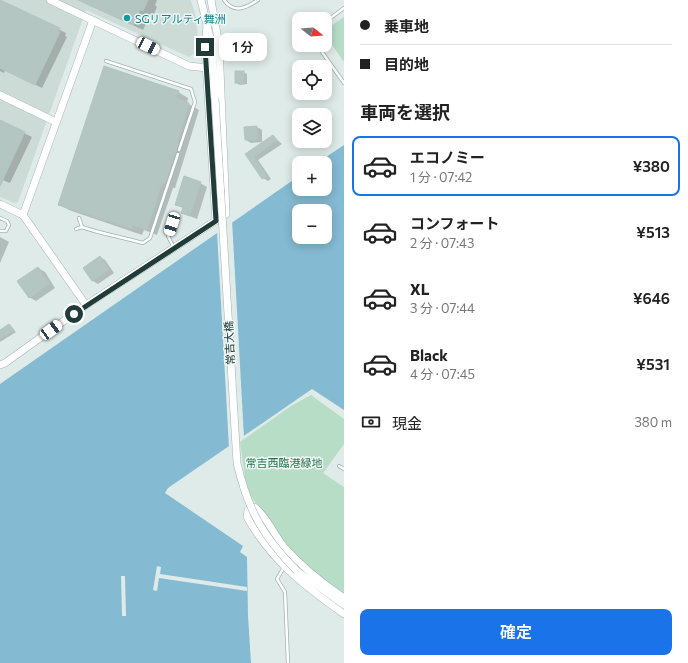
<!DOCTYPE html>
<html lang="ja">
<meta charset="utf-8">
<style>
body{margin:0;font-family:Commissioner,"Noto Sans JP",sans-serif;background:#f2f2f2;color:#222;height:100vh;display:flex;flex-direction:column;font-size:15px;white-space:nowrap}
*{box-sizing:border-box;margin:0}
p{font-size:13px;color:#767676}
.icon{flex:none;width:22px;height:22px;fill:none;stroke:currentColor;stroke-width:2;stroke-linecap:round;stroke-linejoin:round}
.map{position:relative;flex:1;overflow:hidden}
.sheet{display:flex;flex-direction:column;background:#fff;width:344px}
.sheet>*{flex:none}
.hud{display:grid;align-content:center;height:88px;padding:0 16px;background:#fff}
.needle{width:26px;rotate:107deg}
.tools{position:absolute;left:292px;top:12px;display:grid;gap:8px}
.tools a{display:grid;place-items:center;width:40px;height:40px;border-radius:8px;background:#fff;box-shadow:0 2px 10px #0003;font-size:20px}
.end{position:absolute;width:18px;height:18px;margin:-9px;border:5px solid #203b38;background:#fff;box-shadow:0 0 0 2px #fff}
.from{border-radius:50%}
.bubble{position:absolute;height:28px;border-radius:8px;background:#fff;box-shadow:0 2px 10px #0003;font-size:13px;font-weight:600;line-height:28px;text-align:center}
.car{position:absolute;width:12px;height:24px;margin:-12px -6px;border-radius:5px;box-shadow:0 0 3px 1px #0007;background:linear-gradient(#fff 24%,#345 0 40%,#fff 0 76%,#345 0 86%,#fff 0)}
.hud b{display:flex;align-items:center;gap:14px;height:38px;font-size:15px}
.hud b+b{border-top:1px solid #e0e0e0}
.hud i{width:10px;height:10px;background:#222}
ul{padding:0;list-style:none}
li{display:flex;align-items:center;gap:12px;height:60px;margin:0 8px 6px;padding:0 8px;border:2px solid transparent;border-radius:8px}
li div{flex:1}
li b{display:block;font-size:15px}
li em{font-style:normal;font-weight:600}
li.active{border-color:#1a73e8}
li>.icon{width:36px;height:36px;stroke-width:1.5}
h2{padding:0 16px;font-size:18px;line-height:48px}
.pay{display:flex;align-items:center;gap:10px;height:44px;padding:0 16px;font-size:15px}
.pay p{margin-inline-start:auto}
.cta{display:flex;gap:8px;margin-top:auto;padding:8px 16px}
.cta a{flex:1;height:46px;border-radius:8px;background:#1a73e8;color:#fff;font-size:16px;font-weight:600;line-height:46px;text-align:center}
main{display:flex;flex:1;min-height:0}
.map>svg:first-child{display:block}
</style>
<main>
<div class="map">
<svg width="344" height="663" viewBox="0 0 344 663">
<rect width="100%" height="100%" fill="#dfebe8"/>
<path fill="#cddbd7" d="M0,0H191L196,17L199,50L189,57L86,10L18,202L14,203L0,197Z"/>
<g fill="#b7ddc7">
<path d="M344,17V62L325,35V30Z"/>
<path d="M311,395L344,419V444L323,473L344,487V597L290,551L257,505L249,493L245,478L240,442L291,406Z"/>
</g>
<path fill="#84bad2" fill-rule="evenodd" d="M344,145V410L312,389L168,488L165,493L243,546L240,552L247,557L248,616L251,663H0V384L299,176V189H325V163H317ZM299,211H325V237H299Z"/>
<g fill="#dfebe8">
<path d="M232,220L244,438L229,448L217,231Z"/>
<path d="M157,566L161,567L160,574L247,587V591L159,578L157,591L153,590Z"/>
<path d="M121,576H125L126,616H122Z"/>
</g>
<g fill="#0003">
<path d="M78,0H157L155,5L157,7L153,16L150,15L143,30Z"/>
<path d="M0,1L66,33L65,36L67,37L42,88L5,70L4,73L0,71Z"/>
<path d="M243,72L247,74V84L240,85L236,83Z"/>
<path d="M178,92L188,98L187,103L199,110L175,188H173L157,235L144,230L142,235L69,210L59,204Z"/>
<path d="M0,121L32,137L10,183L0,179Z"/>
<path d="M257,127L262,130V142L251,143L246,140Z"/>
<path d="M273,136L282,144L258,160L271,179L268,181L263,178L247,155Z"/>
<path d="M200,183L207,187L197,219L182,213L183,208L176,204Z"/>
<path d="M0,237L9,242L0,263Z"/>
<path d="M100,257L105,260L114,273L98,284L93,281L84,268Z"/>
<path d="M38,268L45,272L55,288L36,301L29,297Z"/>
<path d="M9,325L16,332L0,342V332Z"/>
</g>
<g fill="#b4c6c1" stroke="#b1c5c0">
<path d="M0,0L60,28L58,31L60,32L35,85L0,68Z"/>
<path d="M78,0H148L143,11L140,10L133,25Z"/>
<path d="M104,66L179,91L176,98L189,103L175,153L165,183H162L147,230L133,225L132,229L58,205Z"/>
<rect x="235" y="71" width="9" height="12"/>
<path d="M0,120L25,132L0,186Z"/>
<path d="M257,126V140H245L244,127Z"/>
<path d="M273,135L277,140L254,157L267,176L262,179L245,154Z"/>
<path d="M184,176L201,182L190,216L181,213L183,207L175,205Z"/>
<path d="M100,256L109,270L92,281L83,268Z"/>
<path d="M38,267L49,284L29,298L17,281Z"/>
<path d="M9,324L14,330L0,339V330Z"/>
</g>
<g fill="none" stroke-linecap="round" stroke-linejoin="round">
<defs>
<g id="service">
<path d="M224,0C234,14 246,8 258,0"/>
<path d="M325,22L344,8"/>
<path d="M317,45L344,83"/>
<path d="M106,61L191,89L195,102L179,150"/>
<path d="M0,218L7,221L9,225L6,231H0"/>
<path d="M79,218L82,227C101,234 123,237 143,243L150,238L178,154"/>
<path d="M172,224L168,236L173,246"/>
<path d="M76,229L82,227"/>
<path d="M339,466L344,469"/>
<path d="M284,567L277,579L285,592L288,663"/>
</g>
<g id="tertiary">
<path d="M50,0L189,66L207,68"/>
<path d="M201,0L212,46L215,98"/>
<path d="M207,26L205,47L216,221"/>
<path d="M0,95L56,122"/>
<path d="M0,204L23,215L86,305"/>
<path d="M23,215L93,20"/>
<path d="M0,365L5,363L86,305L226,214L219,45L211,0"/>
<path d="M297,571L344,605"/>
<path d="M344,598C322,583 302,567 284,547C275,536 265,514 254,507L248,510L247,517C272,561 303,585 344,614"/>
</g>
</defs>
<use href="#service" stroke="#a2b3b0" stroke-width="4"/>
<use href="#tertiary" stroke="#a2b3b0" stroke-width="8"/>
<use href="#service" stroke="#fff" stroke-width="2.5"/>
<use href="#tertiary" stroke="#fff" stroke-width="7"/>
<defs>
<path id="tertiary-bridge" d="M215,98L237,463C248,510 263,537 297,571"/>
</defs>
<use href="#tertiary-bridge" stroke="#a2b3b0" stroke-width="8" stroke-linecap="butt"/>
<use href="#tertiary-bridge" stroke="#fff" stroke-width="7"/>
</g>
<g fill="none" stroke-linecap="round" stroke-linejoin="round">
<path stroke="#203b38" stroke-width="5" d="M74,314L216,221L205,47"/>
</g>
<circle fill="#0f9aa8" stroke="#eff7f5" stroke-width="1.5" cx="127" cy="18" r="4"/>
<g text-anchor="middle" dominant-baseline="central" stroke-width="3" stroke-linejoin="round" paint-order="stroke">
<g font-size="11" fill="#0d838f" stroke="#eff7f5" text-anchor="start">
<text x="135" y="18">SGリアルティ舞洲</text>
</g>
<g font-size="11" fill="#203b38" stroke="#eff7f5">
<text transform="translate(229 343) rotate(-93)">常吉大橋</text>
</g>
<g font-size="11" fill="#297352" stroke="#eff7f5">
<text x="284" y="462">常吉西臨港緑地</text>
</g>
</g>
</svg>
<div class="tools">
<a><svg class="needle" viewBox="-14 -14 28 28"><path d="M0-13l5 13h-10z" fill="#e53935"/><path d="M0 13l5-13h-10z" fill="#767676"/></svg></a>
<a><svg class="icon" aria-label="locate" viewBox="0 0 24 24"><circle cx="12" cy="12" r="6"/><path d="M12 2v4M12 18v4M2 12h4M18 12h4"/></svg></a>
<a><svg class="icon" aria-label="layers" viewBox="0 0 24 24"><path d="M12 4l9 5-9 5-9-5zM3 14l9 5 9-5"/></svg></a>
<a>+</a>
<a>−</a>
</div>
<i class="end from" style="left:74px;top:314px"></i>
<i class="end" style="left:205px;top:47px"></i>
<div class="bubble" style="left:219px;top:33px;width:48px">1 分</div>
<i class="car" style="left:148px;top:46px;rotate:116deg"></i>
<i class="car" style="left:172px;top:224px;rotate:197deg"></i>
<i class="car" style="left:51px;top:330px;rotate:54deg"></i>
</div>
<section class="sheet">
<div class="hud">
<b><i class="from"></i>乗車地</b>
<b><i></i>目的地</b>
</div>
<h2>車両を選択</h2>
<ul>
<li class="active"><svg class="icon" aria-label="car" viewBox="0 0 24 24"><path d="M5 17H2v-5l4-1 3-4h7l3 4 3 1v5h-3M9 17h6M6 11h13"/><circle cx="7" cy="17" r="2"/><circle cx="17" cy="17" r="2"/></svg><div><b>エコノミー</b><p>1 分 · 07:42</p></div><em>¥380</em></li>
<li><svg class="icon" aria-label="car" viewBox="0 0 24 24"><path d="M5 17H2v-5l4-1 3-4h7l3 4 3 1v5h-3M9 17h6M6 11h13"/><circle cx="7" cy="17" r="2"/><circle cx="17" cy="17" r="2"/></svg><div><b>コンフォート</b><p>2 分 · 07:43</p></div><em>¥513</em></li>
<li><svg class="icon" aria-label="car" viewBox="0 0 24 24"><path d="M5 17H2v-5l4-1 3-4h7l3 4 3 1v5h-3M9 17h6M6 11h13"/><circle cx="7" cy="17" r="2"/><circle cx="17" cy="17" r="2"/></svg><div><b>XL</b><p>3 分 · 07:44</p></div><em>¥646</em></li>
<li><svg class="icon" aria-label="car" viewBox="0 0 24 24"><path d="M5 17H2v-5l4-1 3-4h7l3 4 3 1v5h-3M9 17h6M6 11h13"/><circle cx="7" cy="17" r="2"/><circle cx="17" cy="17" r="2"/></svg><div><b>Black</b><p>4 分 · 07:45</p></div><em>¥531</em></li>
</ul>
<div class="pay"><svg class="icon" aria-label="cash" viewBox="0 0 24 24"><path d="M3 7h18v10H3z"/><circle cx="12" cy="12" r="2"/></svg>現金<p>380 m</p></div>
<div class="cta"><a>確定</a></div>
</section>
</main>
